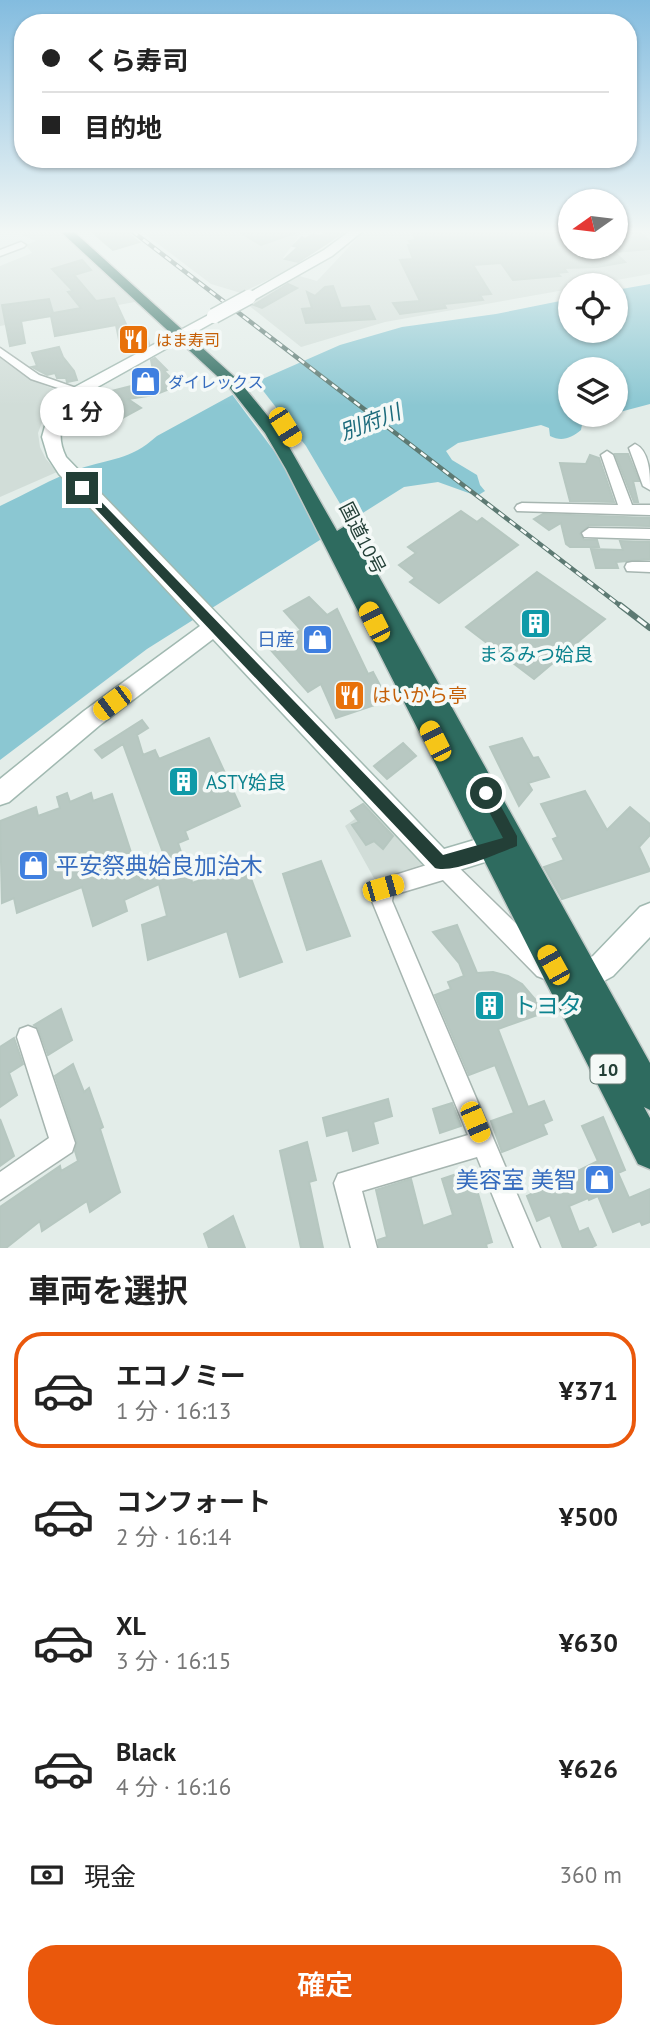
<!DOCTYPE html>
<html lang="ja">
<meta charset="utf-8">
<style>
body{margin:0;font-family:"PT Sans","Noto Sans JP",sans-serif;background:#f6f6f6;color:#222;height:100vh;display:flex;flex-direction:column;font-size:26px;white-space:nowrap}
*{box-sizing:border-box;margin:0}
p{font-size:23px;color:#767676}
.icon{flex:none;width:38px;height:38px;fill:none;stroke:currentColor;stroke-width:2;stroke-linecap:round;stroke-linejoin:round}
.map{position:relative;height:1248px;overflow:hidden}
.panel{display:flex;flex-direction:column;background:#fff;flex:1}
.panel>*{flex:none}
.top-card{position:absolute;left:14px;top:14px;width:623px;height:154px;border-radius:28px;box-shadow:0 2px 5px #0004;display:grid;align-content:center;height:154px;padding:0 28px;background:#fff}
.needle{width:46px;rotate:256deg}
.controls{position:absolute;left:558px;top:189px;display:grid;gap:14px}
.controls a{display:grid;place-items:center;width:70px;height:70px;border-radius:50%;background:#fff;box-shadow:0 2px 5px #0004;font-size:35px}
.end{position:absolute;width:32px;height:32px;margin:-16px;border:9px solid #233f37;background:#fff;box-shadow:0 0 0 4px #fff}
.from{border-radius:50%}
.bubble{position:absolute;height:49px;border-radius:24px;background:#fff;box-shadow:0 2px 5px #0004;font-size:23px;font-weight:600;line-height:49px;text-align:center}
.car{position:absolute;width:21px;height:42px;margin:-21px -10px;border-radius:9px;box-shadow:0 0 5px 2px #0007;background:linear-gradient(#f5c518 24%,#345 0 40%,#f5c518 0 76%,#345 0 86%,#f5c518 0)}
.top-card b{display:flex;align-items:center;gap:24px;height:66px;font-size:26px}
.top-card b+b{border-top:2px solid #e0e0e0}
.top-card i{width:18px;height:18px;background:#222}
ul{padding:0;list-style:none}
li{display:flex;align-items:center;gap:21px;height:116px;margin:0 14px 10px;padding:0 14px;border:4px solid transparent;border-radius:28px}
li div{flex:1}
li b{display:block;font-size:26px}
li em{font-style:normal;font-weight:600}
li.current{border-color:#ea580c}
li>.icon{width:63px;height:63px;stroke-width:1.5}
h2{padding:0 28px;font-size:32px;line-height:84px}
.pay{display:flex;align-items:center;gap:18px;height:77px;padding:0 28px;font-size:26px}
.pay p{margin-inline-start:auto}
.cta{display:flex;gap:14px;margin-top:auto;padding:14px 28px}
.cta a{flex:1;height:80px;border-radius:28px;background:#ea580c;color:#fff;font-size:28px;font-weight:600;line-height:80px;text-align:center}
.map>svg:first-child{display:block}
</style>
<div class="map">
<svg width="650" height="1248" viewBox="0 0 650 1248">
<rect width="100%" height="100%" fill="#e3ede9"/>
<g fill="#d1ddd8">
<path d="M30,231H63L135,302L0,326V266L32,253L26,245L36,241L22,235Z"/>
<path d="M141,231H299L301,233L283,258L301,264L241,293L211,284Z"/>
<path d="M364,231H570V247H616V231H650V274L589,285H570V289L385,322L301,347L247,304L296,275L317,281Z"/>
<path d="M0,355L34,381L66,394L44,417L38,433L40,447L46,459L57,472L0,497Z"/>
<path d="M366,801L427,863L375,880L345,826L355,819L350,811Z"/>
</g>
<path fill="#8bc7d2" d="M650,284V404L616,413V369H570V415H608L583,419L581,430C571,438 562,442 550,436L549,428L541,425L458,443L446,451L452,460L477,475L480,485L485,491L477,496L438,482L404,487L147,649L0,760V506C26,494 52,478 79,469C111,458 129,461 157,436L258,381L340,345L402,327L496,314L570,299V331H616V290Z"/>
<path fill="#e3ede9" d="M254,379L306,446L352,524L322,542L280,459L231,393Z"/>
<g fill="#b8c8c2" stroke="#b6c7c0" stroke-width="2">
<path d="M91,231H125L139,242L113,250Z"/>
<path d="M238,231H298V232L261,245Z"/>
<path d="M328,231L341,234L298,262L285,259L298,247L293,246L302,237L305,239L313,234L320,236Z"/>
<path d="M411,231H570V247H609L625,262L597,267L564,268L567,272L557,273L560,276L513,280L501,263L473,265L491,294L480,295L483,300L444,304L446,308L400,314L393,303L420,301L400,260L413,259L408,245H412L409,241L416,240Z"/>
<path d="M639,231L650,242V249L616,252V233Z"/>
<path d="M82,260L91,270L74,275L96,301L114,298L130,333L146,331L149,344L121,349L116,325L55,336L51,316L21,321L25,343L10,346L2,305L49,299L53,313L81,308L68,292L73,291L52,269Z"/>
<path d="M288,284L297,288L262,308L254,305Z"/>
<path d="M333,286L341,308L369,306L375,319L306,323L302,309L312,308L307,292L315,296L325,287Z"/>
<path d="M59,347L63,357L74,371L77,380L67,382L66,378H57L55,373L47,375L32,367L37,366L32,353Z"/>
<path d="M155,358L167,370L164,371L170,377L166,379L175,387L154,395L128,399L141,408L102,429L89,420L100,414L92,396L155,380L151,360Z"/>
<path d="M615,454H628L639,481H633L638,502H634Z"/>
<path d="M590,455L599,458L614,502L570,501L560,463L586,464Z"/>
<path d="M461,511L477,522L482,518L518,545L439,603L410,582L415,578L399,565L416,553L408,547Z"/>
<path d="M543,514L650,518V526L589,525L580,534L584,540H597L599,547H570L566,544L561,523L549,530L534,519Z"/>
<path d="M620,541L650,542V559L616,562L618,568H596L591,549L623,550Z"/>
<path d="M537,572L605,619L534,679L466,627Z"/>
<path d="M309,597L327,615L337,609L368,674L373,672L383,691L370,695L375,705L336,718L321,684L308,692L269,648L301,630L284,611Z"/>
<path d="M142,720L148,728L137,735L143,755L155,750L159,759L209,738L240,806L185,831L188,839L178,843L185,864L189,862L192,883L246,865L282,962L240,977L227,931L148,960L142,925L167,916L159,884L124,900L127,911L93,926L82,887L17,913L14,898L2,903L0,821L36,807L38,816L60,808L57,797L67,793L70,802L91,793L93,801L112,794L140,880L169,869L123,744L102,758L95,750Z"/>
<path d="M522,738L533,758L538,757L549,777L528,783L532,790L519,806L490,747Z"/>
<path d="M403,743L416,756L387,779L374,766Z"/>
<path d="M585,791L607,830L630,807L650,824V835L639,847L650,871L562,899L544,867L564,860L553,839L558,837L541,804Z"/>
<path d="M363,804L393,836L383,849L374,841L366,845L352,825L359,822L351,811Z"/>
<path d="M321,861L350,936L307,950L283,874Z"/>
<path d="M457,925L477,973L493,972L508,976L522,984L546,1012L498,1029L528,1107L544,1101L552,1120L543,1124L547,1134L502,1152L491,1121L514,1113L495,1065L469,1075L435,995L451,989L448,982L464,976L459,963L433,932Z"/>
<path d="M61,1009L72,1040L48,1055L38,1028L34,1025Z"/>
<path d="M14,1038L23,1064L9,1073L17,1095L0,1107V1047Z"/>
<path d="M73,1064L84,1092L89,1088L103,1127L100,1129L120,1192L90,1212L87,1201L42,1231L40,1221L6,1248H0V1207L60,1166L61,1171L78,1161L75,1151L77,1142L55,1076Z"/>
<path d="M388,1099L392,1116L373,1122L378,1143L353,1151L348,1130L327,1136L323,1118Z"/>
<path d="M452,1103L461,1126L440,1133L433,1109Z"/>
<path d="M603,1117L625,1170L618,1173L629,1198L650,1189V1222L642,1225L640,1221L613,1232L598,1196L589,1200L588,1198L569,1206L579,1232L588,1228L596,1245L591,1248H563L550,1215L537,1221L527,1196L598,1161L582,1126Z"/>
<path d="M0,1119L14,1156L0,1166Z"/>
<path d="M307,1142L316,1180L309,1182L323,1248H301L280,1151Z"/>
<path d="M471,1169L492,1242L486,1244L487,1248H379L378,1240L387,1237L376,1190L411,1179L423,1226L453,1215L442,1179Z"/>
<path d="M233,1216L245,1248H209L204,1234Z"/>
</g>
<g fill="none" stroke-linecap="round" stroke-linejoin="round">
<defs>
<g id="street">
<path d="M21,242L26,245L24,247L0,256V250Z"/>
<path d="M0,348L39,375L85,391L79,395L31,379L0,356Z"/>
<path d="M635,444C650,451 650,475 650,490L643,486L629,448Z"/>
<path d="M607,451L613,455L632,505H650V515L517,511L515,508L517,505L522,503L618,505L601,455Z"/>
<path d="M589,528L650,529V539L584,537L582,533Z"/>
<path d="M632,562H650V572L627,571L625,567L627,563Z"/>
<path d="M440,853L447,856L553,960L556,968L553,976L545,979L537,976L443,880L393,895L392,901L540,1248H514L477,1157L362,1191L377,1248H351L334,1183L338,1174L468,1135L372,901L376,881L430,864L433,856Z"/>
<path d="M28,1026L36,1029L39,1037L75,1143L72,1152L0,1200V1172L49,1138L17,1037L20,1029Z"/>
</g>
<g id="secondary">
<path d="M350,231H363L332,256L254,300H244L242,297L324,250Z"/>
<path d="M214,312L221,316L219,319L85,394C65,414 53,430 66,457L444,849L505,831L514,835L518,844L514,853L440,876L431,872L213,639L100,725L9,802L0,805V779L84,711L200,626L59,474L48,457L42,437L47,419L64,398L73,388Z"/>
<path d="M650,903V937L613,976L573,998L563,993L558,983L563,973L593,956L640,907Z"/>
</g>
<path id="highway" d="M60,231H73L239,381L280,431L337,531L345,526L352,528L650,1063V1110L644,1107L650,1118V1169L638,1164L286,469L265,433L229,387Z"/>
</defs>
<use href="#street" stroke="#a6b5b0" stroke-width="3"/>
<use href="#secondary" stroke="#a1b9b1" stroke-width="3"/>
<use href="#highway" stroke="#c1c9c7" stroke-width="3"/>
<use href="#street" fill="#fff" fill-rule="evenodd"/>
<use href="#secondary" fill="#fff" fill-rule="evenodd"/>
<use href="#highway" fill="#2e6b5f" fill-rule="evenodd"/>
<defs>
<path id="rail-far1" d="M132,231L622,607"/>
<path id="rail" d="M620,605L650,628"/>
</defs>
<use href="#rail-far1" stroke="#5d7a73" stroke-width="4.5"/>
<use href="#rail" stroke="#5d7a73" stroke-width="6"/>
<use href="#rail-far1" stroke="#f4f9f7" stroke-width="2.5" stroke-dasharray="7" stroke-linecap="butt"/>
<use href="#rail" stroke="#f4f9f7" stroke-width="3.5" stroke-dasharray="11" stroke-linecap="butt"/>
<defs>
<path id="secondary-bridge" d="M214,316L249,297"/>
</defs>
<use href="#secondary-bridge" stroke="#a1b9b1" stroke-width="17" stroke-linecap="butt"/>
<use href="#secondary-bridge" stroke="#fff" stroke-width="14"/>
</g>
<linearGradient id="sky" x2="0" y2="1"><stop stop-color="#83bcdf"/><stop offset="0.57" stop-color="#f2f7f5"/><stop offset="1" stop-color="#f2f7f5" stop-opacity="0"/></linearGradient>
<rect width="650" height="406" fill="url(#sky)"/>
<path fill="#233f37" d="M79,486H86L443,855L503,838L479,793L486,787L491,788L517,836V846C499,853 452,874 435,868L79,491Z"/>
<defs>
<symbol id="restaurant-square" viewBox="-11 -11 22 22"><rect x="-9" y="-9" width="18" height="18" rx="4" fill="#e8710a" stroke="#f4f9f7"/><path d="M-5-6h1v4h1v-4h1v4h1v-4h1v5L-1.5 .5V6h-2V.5L-5-1ZM5-6V6H3V1.5H1.5Q1.5-4 5-6Z" fill="#fff"/></symbol>
<symbol id="shop-square" viewBox="-11 -11 22 22"><rect x="-9" y="-9" width="18" height="18" rx="4" fill="#3f7fe0" stroke="#f4f9f7"/><path d="M-5-2.5h2.3a2.7 3.5 0 0 1 5.4 0H5L5.5 6h-11ZM-1.5-2.5h3a1.5 2.3 0 0 0-3 0Z" fill="#fff"/></symbol>
<symbol id="building-square" viewBox="-11 -11 22 22"><rect x="-9" y="-9" width="18" height="18" rx="4" fill="#0f9aa8" stroke="#f4f9f7"/><path d="M-4-6H4V6H1V3H-1V6H-4ZM-2.5-4.3h1.7v1.8h-1.7ZM.8-4.3h1.7v1.8H.8ZM-2.5-1h1.7V.8h-1.7ZM.8-1h1.7V.8H.8Z" fill="#fff"/></symbol>
</defs>
<g fill-rule="evenodd">
<use href="#restaurant-square" x="116" y="322" width="35" height="35"/>
<use href="#shop-square" x="128" y="364" width="35" height="35"/>
<use href="#building-square" x="518" y="606" width="35" height="35"/>
<use href="#shop-square" x="300" y="622" width="35" height="35"/>
<use href="#restaurant-square" x="332" y="678" width="35" height="35"/>
<use href="#building-square" x="166" y="764" width="35" height="35"/>
<use href="#shop-square" x="16" y="848" width="35" height="35"/>
<use href="#building-square" x="472" y="988" width="35" height="35"/>
<use href="#shop-square" x="582" y="1162" width="35" height="35"/>
</g>
<g text-anchor="middle" dominant-baseline="central" stroke-width="7" stroke-linejoin="round" paint-order="stroke">
<g font-size="16" fill="#c56008" stroke="#f4f9f7" text-anchor="start">
<text x="156" y="340">はま寿司</text>
</g>
<g font-size="16" fill="#366cbe" stroke="#f4f9f7" text-anchor="start">
<text x="168" y="382">ダイレックス</text>
</g>
<rect fill="#f4f9f7" stroke="#627771" stroke-width="2" x="590.5" y="1054.5" width="35" height="29" rx="5"/>
<g font-size="18" font-weight="bold" fill="#233f37">
<text x="608" y="1069">10</text>
</g>
<g font-size="19" fill="#233f37" stroke="#f4f9f7">
<text transform="translate(363 538) rotate(63)">国道10号</text>
</g>
<g font-size="19" fill="#366cbe" stroke="#f4f9f7" text-anchor="end">
<text x="295" y="639">日産</text>
</g>
<g font-size="19" fill="#0d838f" stroke="#f4f9f7">
<text x="536" y="654">まるみつ姶良</text>
<text x="206" y="782" text-anchor="start">ASTY姶良</text>
</g>
<g font-size="19" fill="#c56008" stroke="#f4f9f7" text-anchor="start">
<text x="372" y="695">はいから亭</text>
</g>
<g font-size="21" font-style="italic" fill="#1c6b7c" stroke="#f4f9f7">
<text transform="translate(370 422) rotate(-21)">別府川</text>
</g>
<g font-size="23" fill="#366cbe" stroke="#f4f9f7" text-anchor="start">
<text x="56" y="865">平安祭典姶良加治木</text>
<text x="577" y="1179" text-anchor="end">美容室 美智</text>
</g>
<g font-size="23" fill="#0d838f" stroke="#f4f9f7" text-anchor="start">
<text x="513" y="1005">トヨタ</text>
</g>
</g>
</svg>
<div class="controls">
<a><svg class="needle" viewBox="-14 -14 28 28"><path d="M0-13l5 13h-10z" fill="#e53935"/><path d="M0 13l5-13h-10z" fill="#767676"/></svg></a>
<a><svg class="icon" aria-label="locate" viewBox="0 0 24 24"><circle cx="12" cy="12" r="6"/><path d="M12 2v4M12 18v4M2 12h4M18 12h4"/></svg></a>
<a><svg class="icon" aria-label="layers" viewBox="0 0 24 24"><path d="M12 4l9 5-9 5-9-5zM3 14l9 5 9-5"/></svg></a>
</div>
<i class="end from" style="left:486px;top:793px"></i>
<i class="end" style="left:82px;top:488px"></i>
<div class="bubble" style="left:40px;top:387px;width:84px">1 分</div>
<i class="car" style="left:285px;top:427px;rotate:148deg"></i>
<i class="car" style="left:374px;top:622px;rotate:333deg"></i>
<i class="car" style="left:112px;top:703px;rotate:233deg"></i>
<i class="car" style="left:435px;top:741px;rotate:333deg"></i>
<i class="car" style="left:383px;top:888px;rotate:74deg"></i>
<i class="car" style="left:553px;top:965px;rotate:331deg"></i>
<i class="car" style="left:475px;top:1122px;rotate:157deg"></i>
<div class="top-card">
<b><i class="from"></i>くら寿司</b>
<b><i></i>目的地</b>
</div>
</div>
<section class="panel">
<h2>車両を選択</h2>
<ul>
<li class="current"><svg class="icon" aria-label="car" viewBox="0 0 24 24"><path d="M5 17H2v-5l4-1 3-4h7l3 4 3 1v5h-3M9 17h6M6 11h13"/><circle cx="7" cy="17" r="2"/><circle cx="17" cy="17" r="2"/></svg><div><b>エコノミー</b><p>1 分 · 16:13</p></div><em>¥371</em></li>
<li><svg class="icon" aria-label="car" viewBox="0 0 24 24"><path d="M5 17H2v-5l4-1 3-4h7l3 4 3 1v5h-3M9 17h6M6 11h13"/><circle cx="7" cy="17" r="2"/><circle cx="17" cy="17" r="2"/></svg><div><b>コンフォート</b><p>2 分 · 16:14</p></div><em>¥500</em></li>
<li><svg class="icon" aria-label="car" viewBox="0 0 24 24"><path d="M5 17H2v-5l4-1 3-4h7l3 4 3 1v5h-3M9 17h6M6 11h13"/><circle cx="7" cy="17" r="2"/><circle cx="17" cy="17" r="2"/></svg><div><b>XL</b><p>3 分 · 16:15</p></div><em>¥630</em></li>
<li><svg class="icon" aria-label="car" viewBox="0 0 24 24"><path d="M5 17H2v-5l4-1 3-4h7l3 4 3 1v5h-3M9 17h6M6 11h13"/><circle cx="7" cy="17" r="2"/><circle cx="17" cy="17" r="2"/></svg><div><b>Black</b><p>4 分 · 16:16</p></div><em>¥626</em></li>
</ul>
<div class="pay"><svg class="icon" aria-label="cash" viewBox="0 0 24 24"><path d="M3 7h18v10H3z"/><circle cx="12" cy="12" r="2"/></svg>現金<p>360 m</p></div>
<div class="cta"><a>確定</a></div>
</section>
